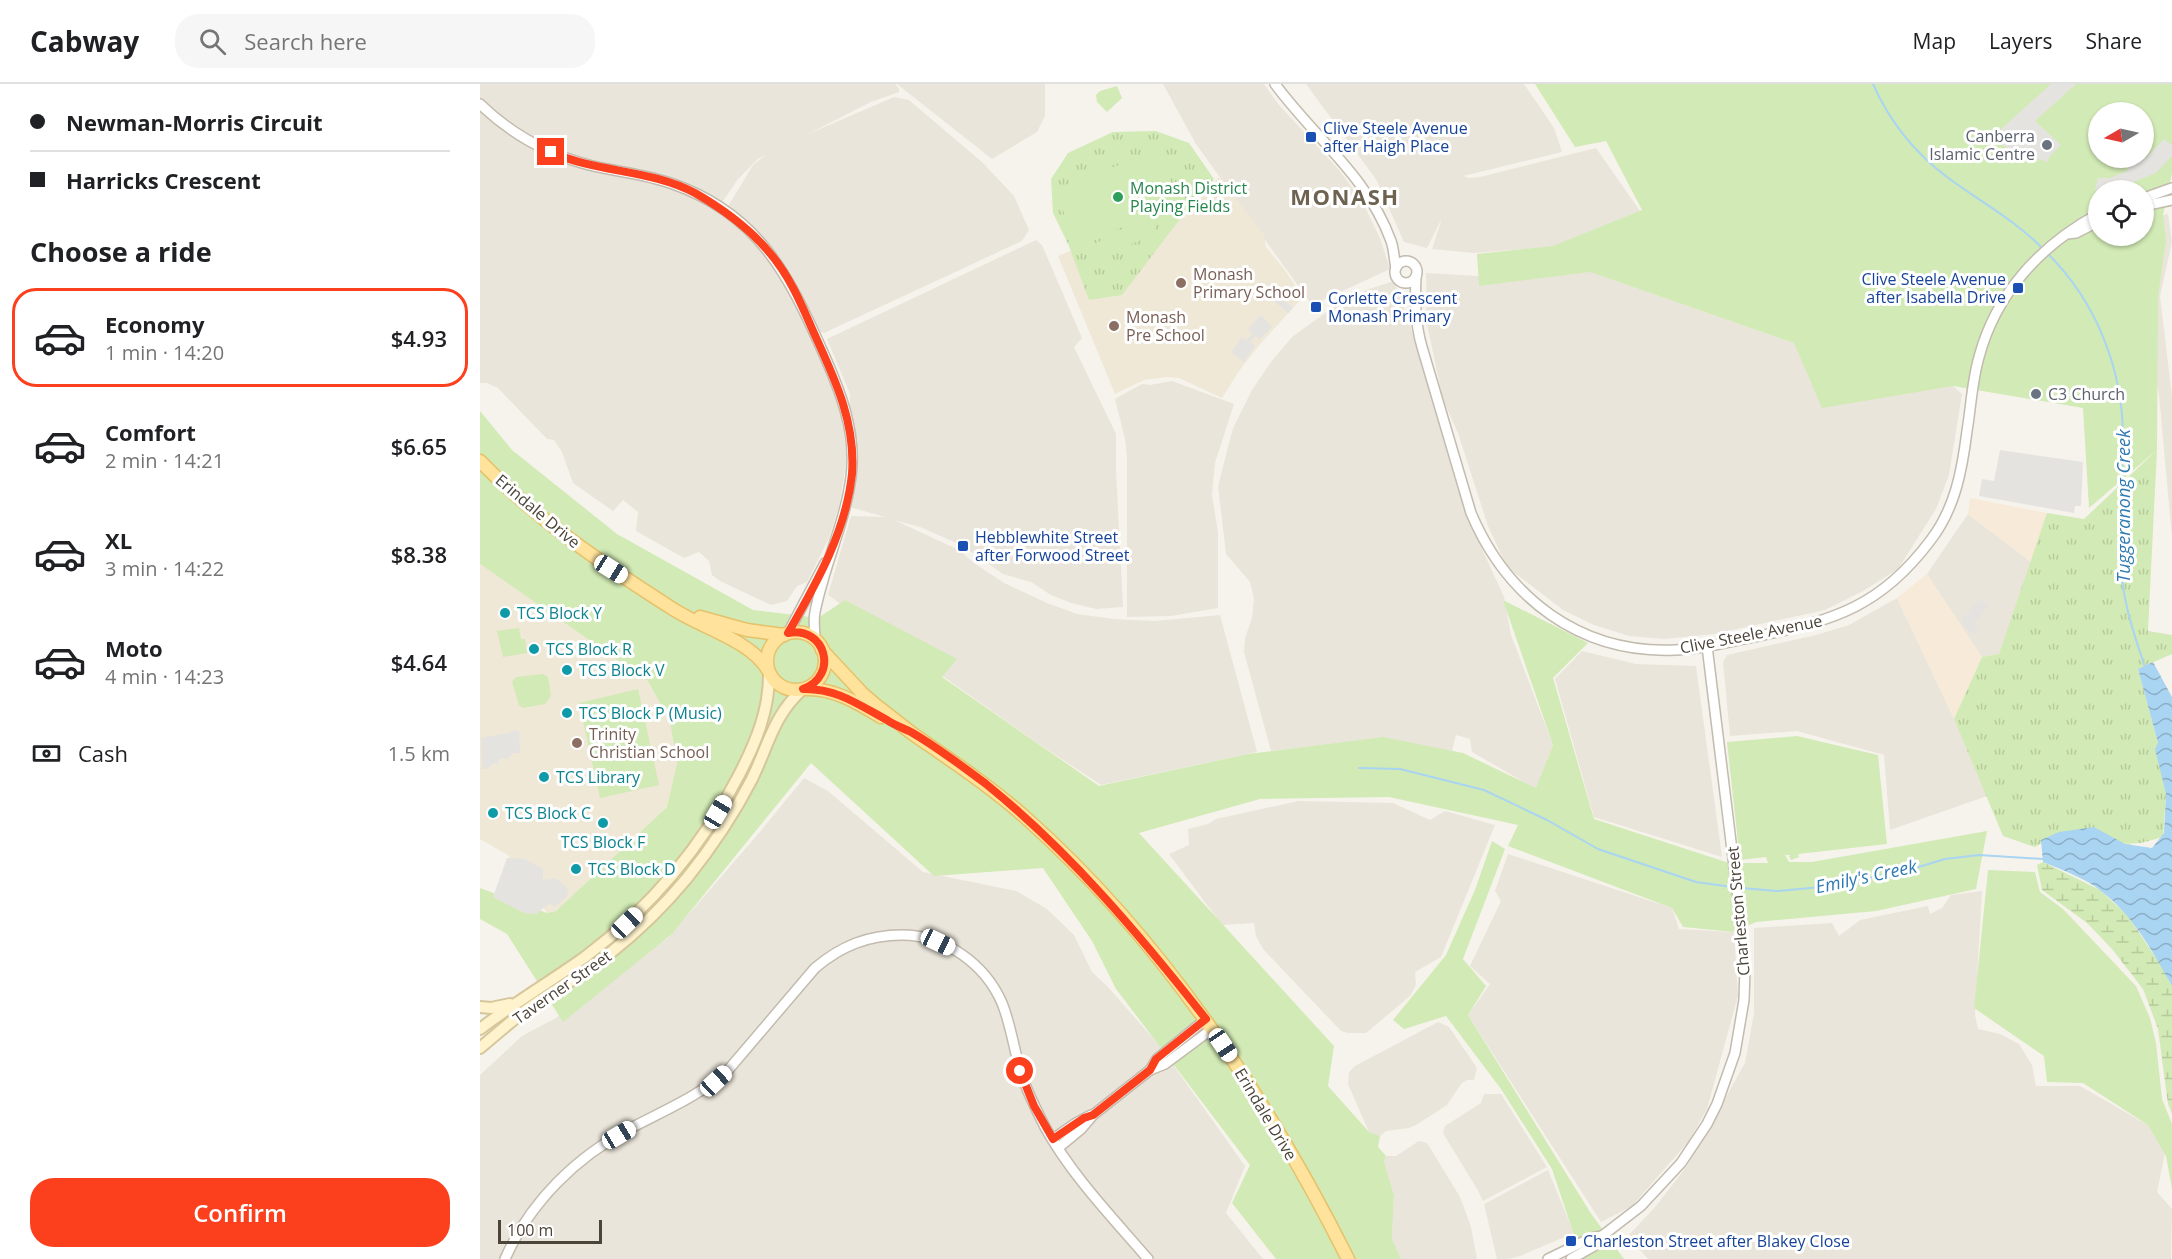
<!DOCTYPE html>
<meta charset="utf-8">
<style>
body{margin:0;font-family:"Open Sans",sans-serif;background:#f6f6f6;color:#202124;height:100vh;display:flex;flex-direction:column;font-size:22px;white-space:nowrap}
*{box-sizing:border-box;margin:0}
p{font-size:20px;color:#757577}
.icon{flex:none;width:33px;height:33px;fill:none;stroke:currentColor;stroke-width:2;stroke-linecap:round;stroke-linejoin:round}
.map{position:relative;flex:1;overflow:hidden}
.panel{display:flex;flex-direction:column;background:#fff;width:480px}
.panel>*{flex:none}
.hud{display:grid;align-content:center;height:132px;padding:0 30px;background:#fff}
.needle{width:39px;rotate:261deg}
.fabs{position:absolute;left:1608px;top:18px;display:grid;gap:12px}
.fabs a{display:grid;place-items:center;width:66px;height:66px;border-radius:50%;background:#fff;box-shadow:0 2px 4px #0004;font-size:30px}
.scale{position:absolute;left:18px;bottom:15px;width:104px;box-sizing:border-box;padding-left:6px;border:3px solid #4b4439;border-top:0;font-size:16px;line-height:21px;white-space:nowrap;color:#4b4439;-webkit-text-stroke:4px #fff;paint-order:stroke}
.end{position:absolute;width:27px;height:27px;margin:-14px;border:8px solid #fc3f1d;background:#fff;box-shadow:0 0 0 3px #fff}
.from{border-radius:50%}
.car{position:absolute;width:18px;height:36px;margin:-18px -9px;border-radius:8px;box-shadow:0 0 4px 2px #0007;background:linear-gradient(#fff 24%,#345 0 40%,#fff 0 76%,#345 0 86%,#fff 0)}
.hud b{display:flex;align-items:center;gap:21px;height:57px;font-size:22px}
.hud b+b{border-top:2px solid #e0e0e0}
.hud i{width:15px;height:15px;background:#202124}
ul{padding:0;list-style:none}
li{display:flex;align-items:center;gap:18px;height:99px;margin:0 12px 9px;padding:0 18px;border:3px solid transparent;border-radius:24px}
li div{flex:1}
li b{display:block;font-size:22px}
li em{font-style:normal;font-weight:600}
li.active{border-color:#fc3f1d}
li>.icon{width:54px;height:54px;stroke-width:1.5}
h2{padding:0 30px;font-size:27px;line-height:72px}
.pay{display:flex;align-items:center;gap:15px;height:66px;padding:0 30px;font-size:22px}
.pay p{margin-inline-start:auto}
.primary-button{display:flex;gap:12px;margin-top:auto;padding:12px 30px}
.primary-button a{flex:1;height:69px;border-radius:24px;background:#fc3f1d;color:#fff;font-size:24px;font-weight:600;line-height:69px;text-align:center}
header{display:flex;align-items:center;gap:36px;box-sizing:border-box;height:84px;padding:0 30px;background:#fff;border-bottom:2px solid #e0e0e0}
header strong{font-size:28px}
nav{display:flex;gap:33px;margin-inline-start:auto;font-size:21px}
.search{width:420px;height:54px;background:#f6f6f6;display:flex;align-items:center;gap:15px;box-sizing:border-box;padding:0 21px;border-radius:24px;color:#757577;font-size:22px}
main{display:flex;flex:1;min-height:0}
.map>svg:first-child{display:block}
</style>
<header>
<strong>Cabway</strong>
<div class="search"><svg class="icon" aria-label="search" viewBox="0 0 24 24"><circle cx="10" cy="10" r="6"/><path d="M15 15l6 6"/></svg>Search here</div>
<nav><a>Map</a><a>Layers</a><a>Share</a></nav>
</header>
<main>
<section class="panel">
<div class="hud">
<b><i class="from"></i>Newman-Morris Circuit</b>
<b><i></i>Harricks Crescent</b>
</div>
<h2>Choose a ride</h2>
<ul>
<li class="active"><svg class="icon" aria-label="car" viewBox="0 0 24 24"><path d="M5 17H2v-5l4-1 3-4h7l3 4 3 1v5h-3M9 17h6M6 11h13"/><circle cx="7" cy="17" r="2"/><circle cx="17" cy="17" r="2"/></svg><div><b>Economy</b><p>1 min · 14:20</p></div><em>$4.93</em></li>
<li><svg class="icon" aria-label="car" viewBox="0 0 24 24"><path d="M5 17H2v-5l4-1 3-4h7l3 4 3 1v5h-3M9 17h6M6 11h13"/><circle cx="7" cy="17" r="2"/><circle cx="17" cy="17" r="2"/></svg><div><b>Comfort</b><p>2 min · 14:21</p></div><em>$6.65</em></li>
<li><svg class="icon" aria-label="car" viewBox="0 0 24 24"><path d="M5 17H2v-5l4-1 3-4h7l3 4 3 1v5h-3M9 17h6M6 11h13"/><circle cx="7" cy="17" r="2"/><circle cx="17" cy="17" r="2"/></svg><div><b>XL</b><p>3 min · 14:22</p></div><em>$8.38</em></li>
<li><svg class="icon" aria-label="car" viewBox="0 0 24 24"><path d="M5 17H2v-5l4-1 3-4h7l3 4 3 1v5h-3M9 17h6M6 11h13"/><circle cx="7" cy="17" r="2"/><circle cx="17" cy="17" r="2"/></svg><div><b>Moto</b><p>4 min · 14:23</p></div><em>$4.64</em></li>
</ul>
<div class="pay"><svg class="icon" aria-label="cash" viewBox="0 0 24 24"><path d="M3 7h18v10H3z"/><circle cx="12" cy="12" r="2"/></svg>Cash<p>1.5 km</p></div>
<div class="primary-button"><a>Confirm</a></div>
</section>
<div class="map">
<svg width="1692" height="1175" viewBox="0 0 1692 1175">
<defs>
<pattern id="grass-tufts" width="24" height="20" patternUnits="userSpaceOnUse" patternTransform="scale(1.5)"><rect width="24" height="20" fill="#d2eab5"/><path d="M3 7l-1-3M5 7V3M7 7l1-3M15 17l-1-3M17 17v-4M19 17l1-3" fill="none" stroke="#b6ca9c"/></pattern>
<pattern id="wetland-marsh" width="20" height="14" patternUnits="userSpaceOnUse" patternTransform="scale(1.5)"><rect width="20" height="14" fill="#d2eab5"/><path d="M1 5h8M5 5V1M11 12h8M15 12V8" fill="none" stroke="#b6ca9c"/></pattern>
<pattern id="water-waves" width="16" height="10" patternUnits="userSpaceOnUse" patternTransform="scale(1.5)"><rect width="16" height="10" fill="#a9d4f2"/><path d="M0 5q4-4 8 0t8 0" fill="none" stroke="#8caec5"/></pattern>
</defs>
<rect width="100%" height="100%" fill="#f6f3ec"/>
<g fill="#eae5da">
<path d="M0,0H415L419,5V8L391,18L326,51L414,13L429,16L502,78L534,112L549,146L542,157L344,249L332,245L327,221L314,196L295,167L247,124L273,81L286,71L278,75L258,95L241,120L190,93L93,73L53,56L31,41L0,14Z"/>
<path d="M417,0H565V32L557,48L512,75Z"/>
<path d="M683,0H784L799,21L859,86L882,117L900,154L910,185L832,221L716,60Z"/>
<path d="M826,0H1044L1074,44L1082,68L983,92L989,94L1000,93L1116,64L1160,127L1072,163L994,169L952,165L962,134L947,164L924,158L896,95Z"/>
<path d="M0,28L52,65L98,83L160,94L207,110L244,131L290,175L315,216L358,312L366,365V381L359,422L349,454L327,498L317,502L307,517L291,521L240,497L232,491L229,477L219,468L204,474L156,447L158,428L143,416L133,427L93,399L82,368L74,356L67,355L18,304L7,299H0Z"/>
<path d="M1688,130L1692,158L1680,212L1692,312V453L1679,311L1673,278L1609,156L1618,152H1664V136Z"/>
<path d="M556,156L562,161L602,254L594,263L636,350V386L643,523L616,525L591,519L571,511L551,498L523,490L483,462L440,443L414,436L479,466L494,479L524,499L567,519L597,530L634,535L675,537L740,531L777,668L621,701L559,660L348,511L371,432L405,433L370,423L375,394L370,346V310L347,255Z"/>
<path d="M1110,188L1314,259L1473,302L1482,310L1469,391L1456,425L1418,485L1383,507L1345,526L1234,550L1184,555L1149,552L1114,541L1083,526L1027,483L1008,442L978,349L963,316L947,240L946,189L998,192Z"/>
<path d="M914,197L928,234L978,406L995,438L1002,465L1024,513L1031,551L1073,661L1056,705L992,668L990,655L976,651L972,667L898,654L791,667L764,568L765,554L772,534L774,515L770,498L746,470L738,402L753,344L772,306L791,278L813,252L861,218L889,205Z"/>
<path d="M692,297L754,320L735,379L732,411L738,448V524L691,532L647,533V374L645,355L635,315L662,300L670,301Z"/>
<path d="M1488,430L1551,478L1519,571L1502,573L1447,490Z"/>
<path d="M1417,514L1510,711L1410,746L1404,671L1317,647L1250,652L1243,578L1247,571L1336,551L1369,541Z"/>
<path d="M1102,567L1156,580L1216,582L1242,773L1114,733L1075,595Z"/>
<path d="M324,694L348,707L443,788L536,807L567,825L594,851L612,888L627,902L679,961L765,1082L746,1129L783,1175H0V991L42,952L76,934L188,854L279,749Z"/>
<path d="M819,717L913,719L950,736L965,727L1015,741L961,873L935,888L936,901L930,912L886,949H868L861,947L783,865L776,852L774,839L742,841L689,770L709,761L708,745L728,740L736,735Z"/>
<path d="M1028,770L1192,824L1199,845L1254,848L1258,912L1227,1025L1209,1057L1152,1122L1121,1138L988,931L1010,900L990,882L1021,817L1015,807Z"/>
<path d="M1502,807L1495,931L1498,945L1520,950L1539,960L1552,981L1556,1002H1600L1668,1041L1685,1069L1677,1108L1692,1125L1691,1175H1168L1148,1152L1176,1122L1207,1082L1265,979L1274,929V844L1352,839L1359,852L1380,836L1448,822L1450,830L1462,824L1471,811Z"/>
<path d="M958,938L969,943L997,984L994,996H987L981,1000L967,1021L936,1041L929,1044L906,1047L900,1052L889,1048L868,1000L869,988L875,982Z"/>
<path d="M1004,1010H1021L1067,1083L1003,1117L997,1105L963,1049L965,1042L1001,1019Z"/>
<path d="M939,1057L947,1059L980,1113L991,1143L997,1175H921L912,1155L914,1111L904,1077L906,1072H916Z"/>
<path d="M1068,1086L1094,1149L1040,1172L1029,1175H1017L1004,1120Z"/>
</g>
<g fill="#f7ead8">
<path d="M1490,414L1567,429L1551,478L1488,430Z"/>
<path d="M1447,490L1502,573L1474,635L1417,514Z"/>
</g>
<g fill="#efe8d6">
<path d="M739,93L784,151L786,163L804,185L823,213L780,260L759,287L742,314L699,294L687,293L664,296L635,310L578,172L675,132L679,141L704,133Z"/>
<path d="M0,480L168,597L190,638L197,679L187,723L76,827L67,829L28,771L0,755Z"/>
</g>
<g fill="url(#grass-tufts)">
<path d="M676,47L709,59L734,95L703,131L642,211L609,216L589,162L573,129L571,95L588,69L633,48Z"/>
<path d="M1677,366L1668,547L1692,551V570L1658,585L1678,659V671L1686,710L1683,753L1661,759L1624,761L1568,755L1555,763L1523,752L1474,635L1502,573L1519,570L1567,429L1604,435Z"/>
</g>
<path fill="url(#wetland-marsh)" d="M1563,778L1620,806L1648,832L1680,880L1692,902V1030L1688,1020L1678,945L1663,905L1632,865L1607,839L1562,806L1557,781Z"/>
<g fill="#d2eab5" fill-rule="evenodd">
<path d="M1055,0H1692V89L1683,131L1686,156L1678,213L1677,366L1609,424L1603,324L1473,302L1342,324L1314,259L1110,188L999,202L997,170L1073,162L1162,126L1126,57L1095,63ZM1618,28H1664V74H1618ZM1618,106H1664V152H1618Z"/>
<path d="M637,2L642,14L627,28L617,18L616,11L620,7Z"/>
<path d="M679,66L700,121L596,161L575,105Z"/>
<path d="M673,137L678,150L643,163L642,162L633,165L630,160L615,166L613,160Z"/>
<path d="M0,327L32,366L137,450L273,526L338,534L365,516L477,575L462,593L619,702L768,670L903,653L983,669L1056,704L1073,661L1023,516L1108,559L1073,594L1114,735L1249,779H1288L1286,773L1260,776L1247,658L1317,652L1398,671L1407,760L1318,770L1319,773L1311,776L1309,772L1311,771H1305L1309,778H1332L1507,747L1496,805L1396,827L1276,838L1254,848L1203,843L1192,824L1028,762L1038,741L909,713L780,715L659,749L854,962L848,1002L889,1048L900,1052L898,1063L906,1072L904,1077L914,1111L912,1155L921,1175H796L752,1119L770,1081L636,905L612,857L563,784L454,792L331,679L192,850L83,938L27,850L0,835V804L67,829L76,827L187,723L197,679L190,638L168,597L0,480Z"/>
<path d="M39,544L41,555H45L47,569L23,573L17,547Z"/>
<path d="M63,590L68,593L71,612L65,620L43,624L39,621L32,598L36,593Z"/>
<path d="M158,605L179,701L120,714L99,619Z"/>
<path d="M1012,757L1025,765L983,875L1006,902L988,931L1110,1128L1144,1175H1102L1072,1085L1021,1005L966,932L924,945L913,936L966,871L995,806Z"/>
<path d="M1508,786L1555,788L1560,808L1583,825L1656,902L1670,934L1676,959L1682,1015L1692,1040V1105L1686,1072L1668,1041L1603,999L1567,998L1564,972L1494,924Z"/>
</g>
<g fill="#e5e3e0">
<path d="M1571,0H1596L1555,37L1581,61L1570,72L1567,78L1538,69L1510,55Z"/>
<path d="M1684,55L1692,61V72L1676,89L1633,106H1618V110L1615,106L1618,94H1630L1647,87L1649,81L1666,74Z"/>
<path d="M784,202L813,223L809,229L780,207Z"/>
<path d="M781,231L792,243L780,255L775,252L770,258L775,262L764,278L751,268L762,253L767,256L772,250L768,245Z"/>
<path d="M1520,366L1603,378L1601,422H1595L1594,429L1499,412L1502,395L1514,397Z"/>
<path d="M1499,515L1508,522L1494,540L1498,544L1495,550L1489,547L1481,537Z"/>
<path d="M34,646L39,647L40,669H34L27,675H19V680L14,679L7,685H2L1,654L28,649Z"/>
<path d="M27,774L45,775L63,785V796L76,794L87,804L88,812L74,823L70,819L56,830L44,829L13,813Z"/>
</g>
<path fill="url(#water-waves)" d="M1673,578L1692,613V902C1673,868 1653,831 1621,807C1605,794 1582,786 1563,778L1561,756L1579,748L1614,743L1645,760L1672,764L1684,749L1686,710L1675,665L1678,659L1658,585Z"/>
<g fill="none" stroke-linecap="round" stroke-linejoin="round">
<g stroke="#a9d4f2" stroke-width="2">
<path d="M1393,0C1409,36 1435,69 1467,93C1499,117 1535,136 1563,165"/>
<path d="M1567,169C1616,217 1643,285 1643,354C1643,392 1639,430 1640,468C1641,511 1651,542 1665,583"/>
<path d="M879,684L920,685L1004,706L1067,736L1118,765L1216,798L1252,803"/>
<path d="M1261,804L1297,807L1352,802L1432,785L1465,775L1499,771L1563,775"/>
</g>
<defs>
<g id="tertiary">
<path d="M795,0C834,53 888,93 911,157C914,165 914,175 916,184"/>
<path d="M0,20C31,50 67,70 109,81C137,88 166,90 193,100C278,130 308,190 342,266C360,306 377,348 371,393C365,439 344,482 335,528C333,537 335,547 335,555"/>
<path d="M1664,114L1692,104"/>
<path d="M1664,122L1692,116"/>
<path d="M1587,150L1596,149L1618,138"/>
<circle cx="926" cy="188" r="11"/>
<path d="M936,192C935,217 935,239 942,263L991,429C1027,514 1100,570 1195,566C1223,565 1251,557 1279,552C1355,536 1401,522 1450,457C1475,425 1482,387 1487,347C1491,323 1492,297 1499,273C1516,209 1561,161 1618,130"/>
<path d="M308,549L345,479"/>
<path d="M670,986L677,975L726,935"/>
<path d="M573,1055L596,1039L611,1031"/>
<path d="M578,1064L601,1045L613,1031L670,986L685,980L732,945"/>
<path d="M25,1175C50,1118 96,1073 151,1044C185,1026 220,1012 249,985L335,884C361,862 388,851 422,851C465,851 505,880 522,919C531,941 534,966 541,989C547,1008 556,1025 565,1043C592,1092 632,1133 668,1175"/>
<path d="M1068,1175L1111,1154L1122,1152"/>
<path d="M1091,1175L1114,1162L1122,1152L1161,1122L1201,1079L1227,1040L1237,1020L1255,969L1264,916L1265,884L1258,815L1227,562"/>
</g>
<g id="secondary">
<path d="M0,923L11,924L30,920"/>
<path d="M0,945C34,919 70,898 105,873C170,824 222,763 259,691C276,658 290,625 289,587"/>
<path d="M0,964C14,952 28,940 42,929C70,908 102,892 129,870C157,848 184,822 207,794C232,763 254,730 272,695C288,662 294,630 323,605"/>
</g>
<g id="primary">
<path d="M0,377C57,436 124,481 193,525C222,544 270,556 288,586"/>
<path d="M220,533L267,546L304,551"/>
<circle cx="316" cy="577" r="29"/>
<path d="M342,566L383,610L397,622C409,631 421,641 433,650C472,677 510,702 546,734C683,856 786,1012 868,1175"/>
<path d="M326,605C354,604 378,619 401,633"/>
</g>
</defs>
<use href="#tertiary" stroke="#c2bbae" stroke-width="12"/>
<use href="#secondary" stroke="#d6c79b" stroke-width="14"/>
<use href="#primary" stroke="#e6c16a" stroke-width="15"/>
<use href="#tertiary" stroke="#fff" stroke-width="9"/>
<use href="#secondary" stroke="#fff3cd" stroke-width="10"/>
<use href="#primary" stroke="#ffe39c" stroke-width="12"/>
</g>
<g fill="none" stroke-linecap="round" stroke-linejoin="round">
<path stroke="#fc3f1d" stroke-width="8" d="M71,68C117,89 170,85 215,109C243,125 268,143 289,168C309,191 321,219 333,247C354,293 376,338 372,390C366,448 336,500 308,549C346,542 359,592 323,605C356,604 379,621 407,636C414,641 423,644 431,648C457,663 482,682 506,700C590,768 659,850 726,935L676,975L670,986L613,1031L604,1034L573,1055L554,1022L540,987"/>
</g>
<g fill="#1a4fb4" stroke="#fff" stroke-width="2">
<rect x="825" y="47" width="12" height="12" rx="3"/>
<rect x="1532" y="198" width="12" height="12" rx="3"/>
<rect x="830" y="217" width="12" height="12" rx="3"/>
<rect x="477" y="456" width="12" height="12" rx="3"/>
<rect x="1085" y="1151" width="12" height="12" rx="3"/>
</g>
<g fill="#6b7280" stroke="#fff" stroke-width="2">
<circle cx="1567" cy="61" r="6"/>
<circle cx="1556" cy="310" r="6"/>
</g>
<circle fill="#2e9e5b" stroke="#fff" stroke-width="2" cx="638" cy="113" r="6"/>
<g fill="#8d6e63" stroke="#fff" stroke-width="2">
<circle cx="701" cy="199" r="6"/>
<circle cx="634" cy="242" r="6"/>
<circle cx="97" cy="659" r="6"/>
</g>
<g fill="#0f9aa8" stroke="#fff" stroke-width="2">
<circle cx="25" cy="529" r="6"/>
<circle cx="54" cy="565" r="6"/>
<circle cx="87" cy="586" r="6"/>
<circle cx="87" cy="629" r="6"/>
<circle cx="64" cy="693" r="6"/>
<circle cx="13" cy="729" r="6"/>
<circle cx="123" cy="739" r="6"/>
<circle cx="96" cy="785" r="6"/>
</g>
<g text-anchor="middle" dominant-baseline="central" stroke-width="6" stroke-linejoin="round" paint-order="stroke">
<g font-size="16" fill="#164399" stroke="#fff" text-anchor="start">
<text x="843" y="44">Clive Steele Avenue<tspan x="843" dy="18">after Haigh Place</tspan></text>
<text x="1526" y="195" text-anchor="end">Clive Steele Avenue<tspan x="1526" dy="18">after Isabella Drive</tspan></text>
<text x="848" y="214">Corlette Crescent<tspan x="848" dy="18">Monash Primary</tspan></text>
<text x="495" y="453">Hebblewhite Street<tspan x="495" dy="18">after Forwood Street</tspan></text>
<text x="1103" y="1157">Charleston Street after Blakey Close</text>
</g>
<g font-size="16" fill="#5b616d" stroke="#fff" text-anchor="end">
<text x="1555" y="52">Canberra<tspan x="1555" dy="18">Islamic Centre</tspan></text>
<text x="1568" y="310" text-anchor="start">C3 Church</text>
</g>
<g font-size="16" fill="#27864d" stroke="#fff" text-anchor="start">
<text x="650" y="104">Monash District<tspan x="650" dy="18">Playing Fields</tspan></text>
</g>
<g font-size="16" fill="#785e54" stroke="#fff" text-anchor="start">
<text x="713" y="190">Monash<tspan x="713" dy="18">Primary School</tspan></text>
<text x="646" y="233">Monash<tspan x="646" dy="18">Pre School</tspan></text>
<text x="109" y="650">Trinity<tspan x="109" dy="18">Christian School</tspan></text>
</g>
<g font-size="16" fill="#4b4439" stroke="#fff">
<text transform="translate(58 427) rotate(40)">Erindale Drive</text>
<text transform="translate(1271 550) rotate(-11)">Clive Steele Avenue</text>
<text transform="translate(1258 827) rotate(-95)">Charleston Street</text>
<text transform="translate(82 903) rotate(-35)">Taverner Street</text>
<text transform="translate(786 1030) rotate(59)">Erindale Drive</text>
</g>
<g font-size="16" fill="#0d838f" stroke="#fff" text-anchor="start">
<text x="37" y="529">TCS Block Y</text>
<text x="66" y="565">TCS Block R</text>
<text x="99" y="586">TCS Block V</text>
<text x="99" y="629">TCS Block P (Music)</text>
<text x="76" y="693">TCS Library</text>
<text x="25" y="729">TCS Block C</text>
<text x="123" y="758" text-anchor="middle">TCS Block F</text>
<text x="108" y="785">TCS Block D</text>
</g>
<g font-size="18" font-style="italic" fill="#2e7ab2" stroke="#fff">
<text transform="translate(1643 422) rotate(-90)">Tuggeranong Creek</text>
<text transform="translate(1386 792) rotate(-12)">Emily's Creek</text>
</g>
<g font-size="22" font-weight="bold" letter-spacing="1.5" fill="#6e6250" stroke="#fff">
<text x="865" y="112">MONASH</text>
</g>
</g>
</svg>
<div class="fabs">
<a><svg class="needle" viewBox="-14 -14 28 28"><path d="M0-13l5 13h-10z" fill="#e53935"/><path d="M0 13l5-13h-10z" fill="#757577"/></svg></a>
<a><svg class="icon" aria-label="locate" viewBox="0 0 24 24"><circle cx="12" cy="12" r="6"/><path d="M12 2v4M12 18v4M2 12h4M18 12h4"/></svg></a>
</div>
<div class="scale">100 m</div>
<i class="end from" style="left:540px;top:987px"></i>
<i class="end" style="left:71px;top:68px"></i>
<i class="car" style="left:131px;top:485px;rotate:122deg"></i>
<i class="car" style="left:238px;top:728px;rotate:31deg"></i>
<i class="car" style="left:147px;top:839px;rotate:46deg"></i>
<i class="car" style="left:458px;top:858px;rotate:115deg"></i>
<i class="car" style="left:743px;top:961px;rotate:146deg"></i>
<i class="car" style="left:236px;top:997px;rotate:47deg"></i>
<i class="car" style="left:139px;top:1051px;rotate:59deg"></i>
</div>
</main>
